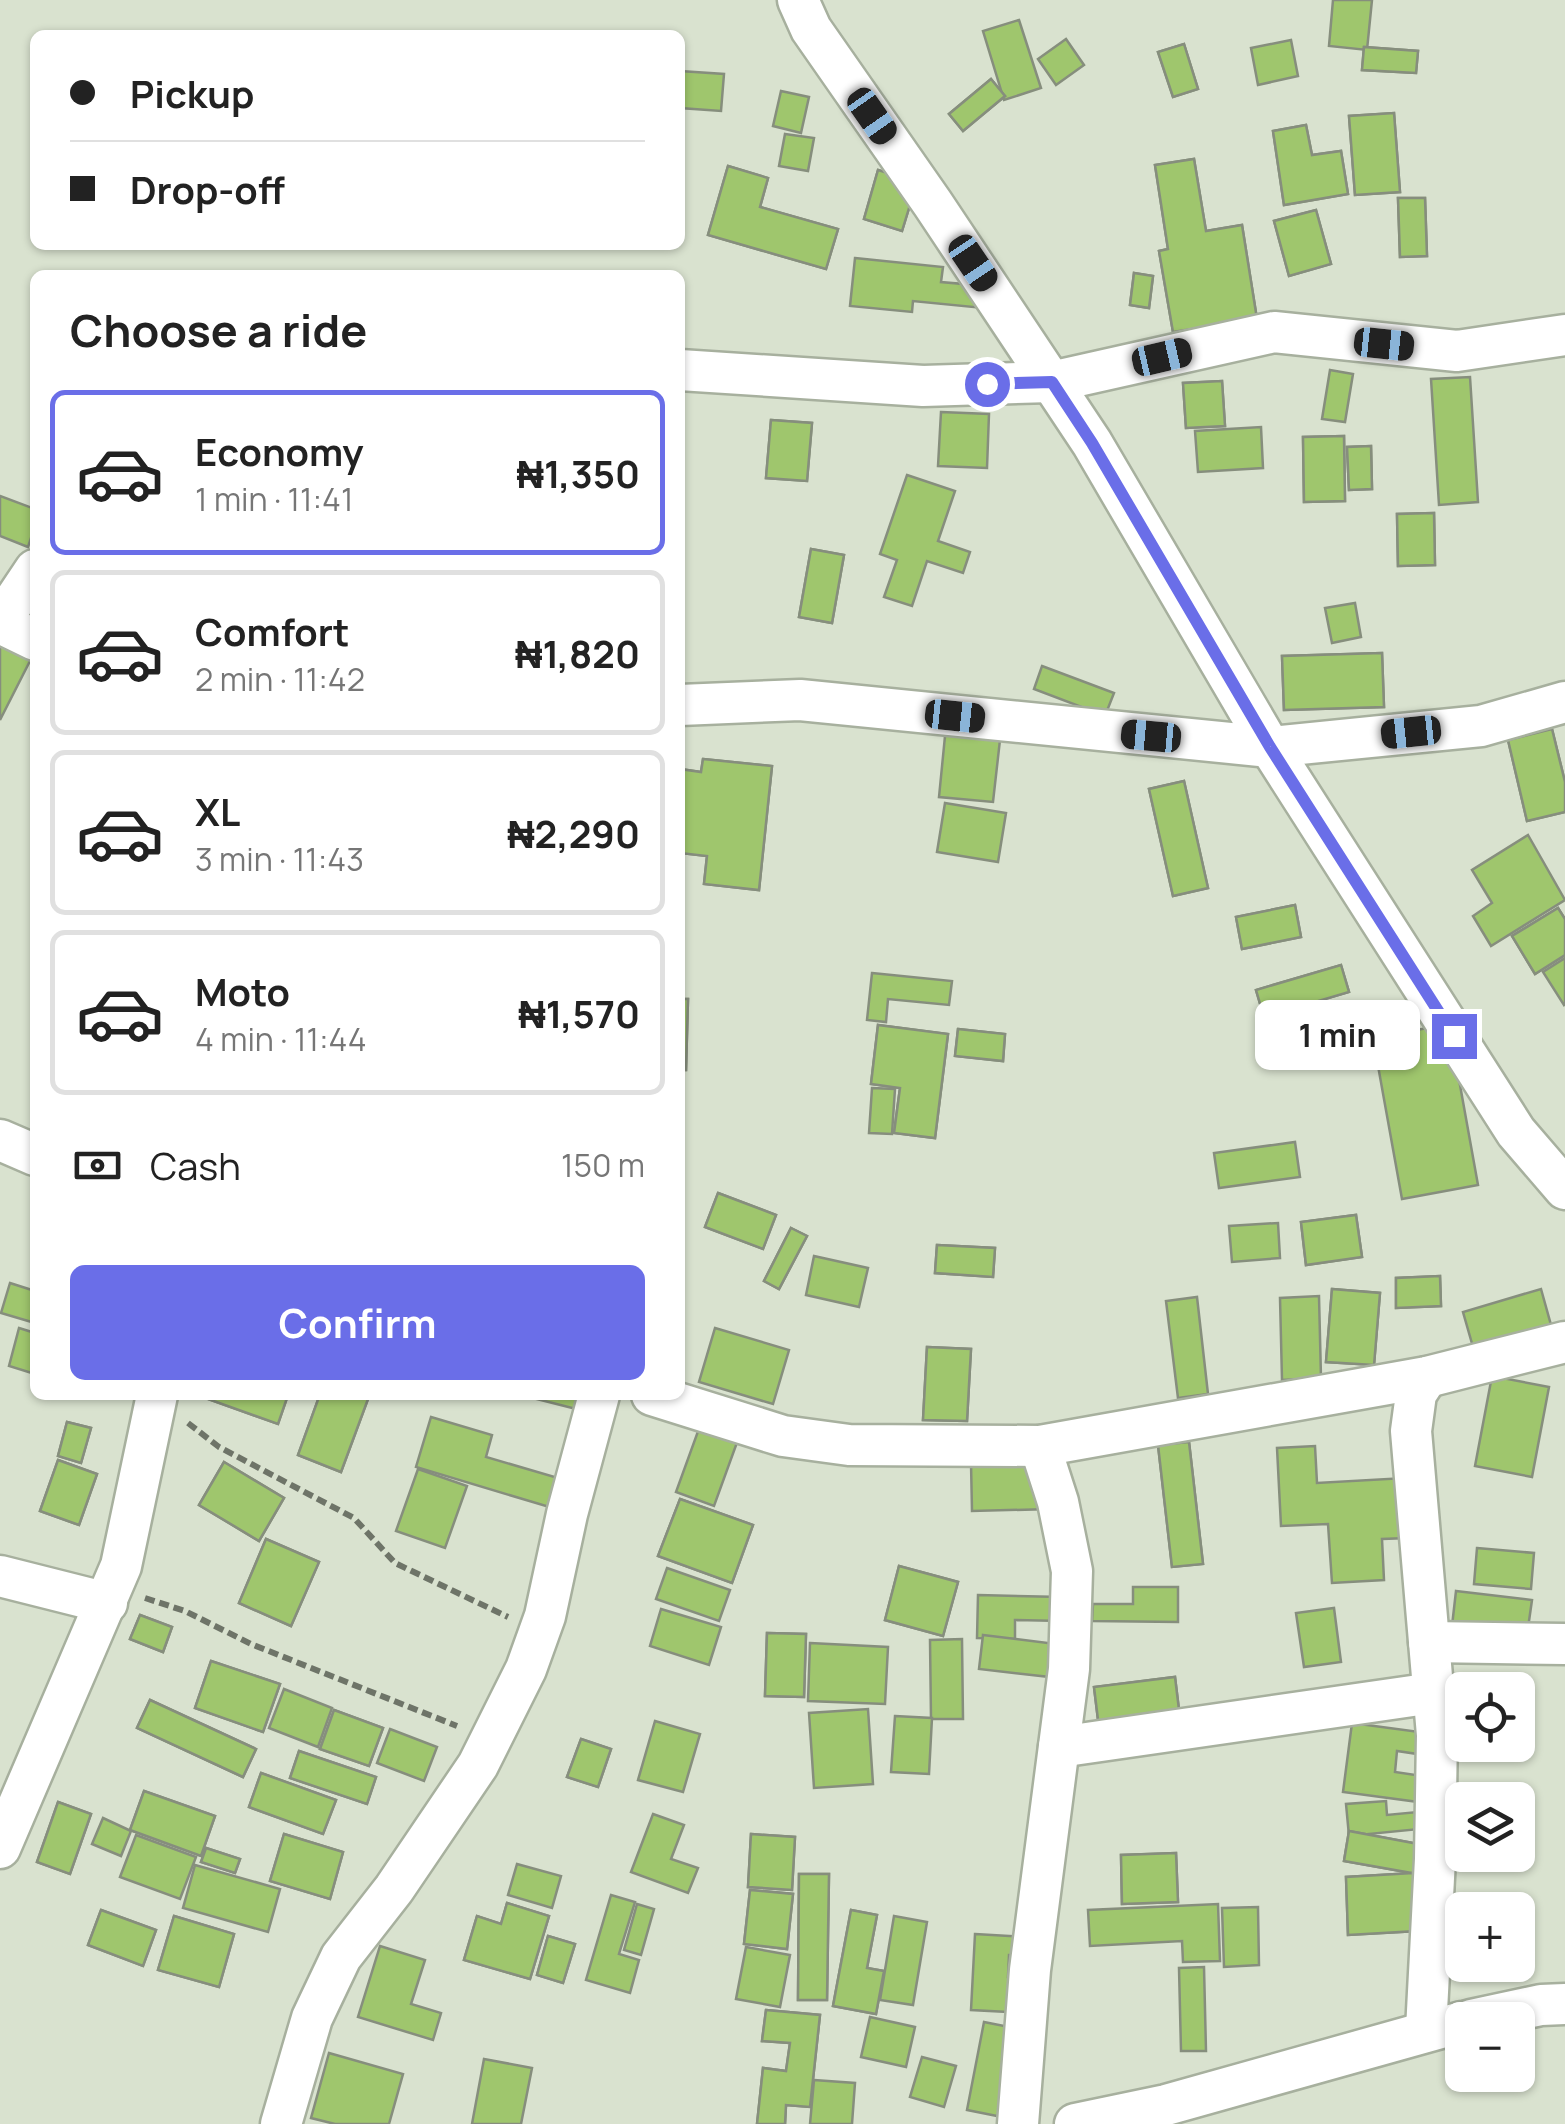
<!DOCTYPE html>
<meta charset="utf-8">
<style>
body{margin:0;font-family:Manrope,sans-serif;background:#f2f2f2;color:#222;height:100vh;display:flex;flex-direction:column;font-size:38px;white-space:nowrap}
*{box-sizing:border-box;margin:0}
p{font-size:32px;color:#767676}
.icon{flex:none;width:55px;height:55px;fill:none;stroke:currentColor;stroke-width:2;stroke-linecap:round;stroke-linejoin:round}
.map{position:relative;flex:1;overflow:hidden}
.panel{position:absolute;left:30px;top:270px;width:655px;height:1130px;display:flex;flex-direction:column;background:#fff;border-radius:15px;box-shadow:0 2px 8px #0004}
.panel>*{flex:none}
.top-card{position:absolute;left:30px;top:30px;width:655px;height:220px;border-radius:15px;box-shadow:0 2px 8px #0004;display:grid;align-content:center;height:220px;padding:0 40px;background:#fff}
.buttons{position:absolute;left:1445px;top:1672px;display:grid;gap:20px}
.buttons a{display:grid;place-items:center;width:90px;height:90px;border-radius:15px;background:#fff;box-shadow:0 2px 8px #0004;font-size:50px}
.end{position:absolute;width:45px;height:45px;margin:-22px;border:12px solid #6a6ee8;background:#fff;box-shadow:0 0 0 5px #fff}
.from{border-radius:50%}
.bubble{position:absolute;height:70px;border-radius:15px;background:#fff;box-shadow:0 2px 8px #0004;font-size:32px;font-weight:700;line-height:70px;text-align:center}
.car{position:absolute;width:30px;height:60px;margin:-30px -15px;border-radius:12px;box-shadow:0 0 8px 2px #0007;background:linear-gradient(#222 24%,#8ab4d8 0 40%,#222 0 76%,#8ab4d8 0 86%,#222 0)}
.top-card b{display:flex;align-items:center;gap:35px;height:95px;font-size:38px}
.top-card b+b{border-top:2px solid #e0e0e0}
.top-card i{width:25px;height:25px;background:#222}
ul{padding:0;list-style:none}
li{display:flex;align-items:center;gap:30px;height:165px;margin:0 20px 15px;padding:0 20px;border:5px solid #e0e0e0;border-radius:15px}
li div{flex:1}
li b{display:block;font-size:38px}
li em{font-style:normal;font-weight:700}
li.selected{border-color:#6a6ee8}
li>.icon{width:90px;height:90px;stroke-width:1.5}
h2{padding:0 40px;font-size:45px;line-height:120px}
.pay{display:flex;align-items:center;gap:25px;height:110px;padding:0 40px;font-size:38px}
.pay p{margin-inline-start:auto}
.action{display:flex;gap:20px;margin-top:auto;padding:20px 40px}
.action a{flex:1;height:115px;border-radius:15px;background:#6a6ee8;color:#fff;font-size:40px;font-weight:700;line-height:115px;text-align:center}
.map>svg:first-child{display:block}
</style>
<div class="map">
<svg width="1565" height="2124" viewBox="0 0 1565 2124">
<rect width="100%" height="100%" fill="#d9e2cf"/>
<g fill="#9fc66d" stroke="#868e7d" stroke-width="2.5">
<path d="M1333,0H1372L1367,50L1329,46Z"/>
<path d="M1019,20L1041,88L1004,100L983,31Z"/>
<path d="M1066,39L1084,65L1056,85L1038,59Z"/>
<path d="M1291,40L1298,76L1258,85L1251,48Z"/>
<path d="M1184,44L1198,89L1173,97L1158,52Z"/>
<path d="M1184,44L1198,89L1173,97L1158,52Z"/>
<path d="M1364,47L1418,51L1416,73L1362,70Z"/>
<path d="M1364,47L1418,51L1416,73L1362,70Z"/>
<path d="M680,71L724,74L721,111L680,108Z"/>
<path d="M991,79L1005,96L963,131L949,114Z"/>
<path d="M991,79L1005,96L963,131L949,114Z"/>
<path d="M781,91L809,97L801,133L773,126Z"/>
<path d="M1394,113L1400,192L1355,195L1349,116Z"/>
<path d="M1394,113L1400,192L1355,195L1349,116Z"/>
<path d="M1306,125L1312,155L1341,151L1348,194L1284,205L1273,131Z"/>
<path d="M1306,125L1312,155L1341,151L1348,194L1284,205L1273,131Z"/>
<path d="M785,134L814,138L808,171L779,166Z"/>
<path d="M1194,159L1206,231L1242,225L1257,319L1173,332L1159,251L1168,249L1155,165Z"/>
<path d="M1194,159L1206,231L1242,225L1257,319L1173,332L1159,251L1168,249L1155,165Z"/>
<path d="M728,166L768,178L760,207L838,229L826,269L708,235Z"/>
<path d="M728,166L768,178L760,207L838,229L826,269L708,235Z"/>
<path d="M878,170L917,182L902,231L864,219Z"/>
<path d="M878,170L917,182L902,231L864,219Z"/>
<path d="M1398,198H1425L1427,256L1400,257Z"/>
<path d="M1398,198H1425L1427,256L1400,257Z"/>
<path d="M1316,210L1331,264L1289,276L1274,221Z"/>
<path d="M1316,210L1331,264L1289,276L1274,221Z"/>
<path d="M855,258L943,267L941,282L986,286L983,308L913,301L912,312L850,306Z"/>
<path d="M1134,273L1153,276L1149,308L1130,305Z"/>
<path d="M1134,273L1153,276L1149,308L1130,305Z"/>
<path d="M1330,370L1353,374L1345,422L1322,419Z"/>
<path d="M1470,377L1478,502L1439,505L1431,379Z"/>
<path d="M1222,381L1225,426L1186,428L1183,383Z"/>
<path d="M1222,381L1225,426L1186,428L1183,383Z"/>
<path d="M941,412L989,414L987,468L938,466Z"/>
<path d="M771,420L812,423L807,481L766,478Z"/>
<path d="M771,420L812,423L807,481L766,478Z"/>
<path d="M1261,427L1263,468L1198,472L1195,431Z"/>
<path d="M1344,436L1345,501L1304,502L1303,437Z"/>
<path d="M1344,436L1345,501L1304,502L1303,437Z"/>
<path d="M1371,446L1372,489L1349,490L1347,447Z"/>
<path d="M1371,446L1372,489L1349,490L1347,447Z"/>
<path d="M907,475L955,491L938,541L970,552L963,573L927,561L912,606L884,597L897,560L880,554Z"/>
<path d="M0,496L35,509V526L28,547L0,536Z"/>
<path d="M1434,513L1435,565L1398,566L1397,514Z"/>
<path d="M1434,513L1435,565L1398,566L1397,514Z"/>
<path d="M811,549L844,555L832,623L799,617Z"/>
<path d="M811,549L844,555L832,623L799,617Z"/>
<path d="M1355,603L1361,637L1332,643L1325,608Z"/>
<path d="M0,642L35,651L0,720Z"/>
<path d="M1382,653L1384,707L1284,710L1282,656Z"/>
<path d="M1382,653L1384,707L1284,710L1282,656Z"/>
<path d="M1042,666L1114,693L1105,716L1034,689Z"/>
<path d="M946,726L1001,731L993,802L939,797Z"/>
<path d="M1552,729L1565,782V812L1527,821L1508,740Z"/>
<path d="M1552,729L1565,782V812L1527,821L1508,740Z"/>
<path d="M703,759L772,766L759,890L704,884L707,856L680,853V769L701,772Z"/>
<path d="M703,759L772,766L759,890L704,884L707,856L680,853V769L701,772Z"/>
<path d="M1184,781L1208,888L1173,896L1149,789Z"/>
<path d="M1184,781L1208,888L1173,896L1149,789Z"/>
<path d="M945,803L1006,813L998,862L937,852Z"/>
<path d="M1528,835L1565,900L1491,946L1473,916L1492,903L1472,870Z"/>
<path d="M1295,905L1301,937L1242,949L1236,917Z"/>
<path d="M1295,905L1301,937L1242,949L1236,917Z"/>
<path d="M1558,908L1565,919V955L1535,974L1512,936Z"/>
<path d="M1558,908L1565,919V955L1535,974L1512,936Z"/>
<path d="M1565,958V1004L1564,1005L1543,972Z"/>
<path d="M1341,965L1349,992L1264,1017L1256,990Z"/>
<path d="M1341,965L1349,992L1264,1017L1256,990Z"/>
<path d="M872,973L952,981L949,1005L888,999L886,1022L867,1020Z"/>
<path d="M680,999H688L686,1070H680Z"/>
<path d="M680,999H688L686,1070H680Z"/>
<path d="M1449,1024L1478,1185L1402,1199L1373,1038Z"/>
<path d="M878,1025L948,1034L935,1138L894,1133L900,1088L871,1084Z"/>
<path d="M878,1025L948,1034L935,1138L894,1133L900,1088L871,1084Z"/>
<path d="M958,1029L1005,1034L1003,1061L955,1056Z"/>
<path d="M958,1029L1005,1034L1003,1061L955,1056Z"/>
<path d="M872,1088L895,1089L892,1134L869,1133Z"/>
<path d="M1295,1142L1300,1177L1219,1188L1214,1153Z"/>
<path d="M718,1193L776,1215L763,1249L705,1227Z"/>
<path d="M718,1193L776,1215L763,1249L705,1227Z"/>
<path d="M1356,1215L1362,1257L1306,1265L1301,1222Z"/>
<path d="M1356,1215L1362,1257L1306,1265L1301,1222Z"/>
<path d="M1278,1223L1280,1258L1232,1262L1229,1226Z"/>
<path d="M791,1228L807,1236L779,1289L764,1281Z"/>
<path d="M791,1228L807,1236L779,1289L764,1281Z"/>
<path d="M937,1245L995,1248L993,1277L935,1273Z"/>
<path d="M937,1245L995,1248L993,1277L935,1273Z"/>
<path d="M814,1256L868,1268L859,1307L806,1295Z"/>
<path d="M1440,1276L1441,1306L1396,1308V1278Z"/>
<path d="M1440,1276L1441,1306L1396,1308V1278Z"/>
<path d="M10,1283L35,1291V1323L1,1313Z"/>
<path d="M1332,1289L1380,1293L1374,1365L1326,1362Z"/>
<path d="M1332,1289L1380,1293L1374,1365L1326,1362Z"/>
<path d="M1541,1289L1551,1325L1473,1347L1463,1312Z"/>
<path d="M1319,1296L1321,1378L1282,1380L1280,1298Z"/>
<path d="M1197,1297L1208,1394L1178,1398L1166,1301Z"/>
<path d="M19,1328L35,1333V1374L9,1366Z"/>
<path d="M715,1328L789,1350L773,1404L699,1382Z"/>
<path d="M927,1347L971,1349L967,1421L923,1420Z"/>
<path d="M927,1347L971,1349L967,1421L923,1420Z"/>
<path d="M1492,1376L1549,1387L1532,1477L1475,1466Z"/>
<path d="M209,1395H288L278,1424L208,1399Z"/>
<path d="M209,1395H288L278,1424L208,1399Z"/>
<path d="M314,1395H357L368,1399L341,1472L298,1455L319,1397Z"/>
<path d="M314,1395H357L368,1399L341,1472L298,1455L319,1397Z"/>
<path d="M521,1395H593L588,1412Z"/>
<path d="M431,1417L492,1435L486,1457L565,1480L556,1509L416,1467Z"/>
<path d="M67,1422L91,1428L81,1463L58,1456Z"/>
<path d="M67,1422L91,1428L81,1463L58,1456Z"/>
<path d="M701,1423L739,1437L714,1506L676,1492Z"/>
<path d="M1189,1442L1203,1564L1172,1567L1158,1445Z"/>
<path d="M1189,1442L1203,1564L1172,1567L1158,1445Z"/>
<path d="M1315,1446L1317,1483L1405,1478L1408,1538L1382,1539L1384,1580L1332,1583L1328,1524L1281,1526L1277,1448Z"/>
<path d="M58,1460L97,1474L79,1525L40,1511Z"/>
<path d="M58,1460L97,1474L79,1525L40,1511Z"/>
<path d="M1050,1461L1051,1509L972,1511L971,1463Z"/>
<path d="M224,1462L284,1498L259,1541L199,1505Z"/>
<path d="M224,1462L284,1498L259,1541L199,1505Z"/>
<path d="M418,1469L467,1486L445,1548L396,1531Z"/>
<path d="M680,1499L753,1525L732,1583L658,1556Z"/>
<path d="M680,1499L753,1525L732,1583L658,1556Z"/>
<path d="M266,1539L319,1562L291,1626L239,1603Z"/>
<path d="M266,1539L319,1562L291,1626L239,1603Z"/>
<path d="M1477,1548L1534,1553L1531,1589L1474,1584Z"/>
<path d="M899,1566L958,1582L943,1636L885,1620Z"/>
<path d="M899,1566L958,1582L943,1636L885,1620Z"/>
<path d="M667,1568L730,1590L719,1621L656,1599Z"/>
<path d="M1133,1587H1178V1622L1092,1621L1093,1604H1133Z"/>
<path d="M1456,1591L1532,1600L1527,1635L1452,1626Z"/>
<path d="M978,1595L1062,1597L1061,1621L1015,1620V1639L977,1638Z"/>
<path d="M1334,1608L1341,1662L1304,1667L1296,1613Z"/>
<path d="M661,1609L721,1627L709,1665L650,1646Z"/>
<path d="M140,1615L172,1627L163,1652L130,1639Z"/>
<path d="M140,1615L172,1627L163,1652L130,1639Z"/>
<path d="M767,1633L806,1634L804,1697L765,1696Z"/>
<path d="M767,1633L806,1634L804,1697L765,1696Z"/>
<path d="M983,1635L1064,1645L1059,1678L979,1669Z"/>
<path d="M962,1639L963,1719H931L930,1640Z"/>
<path d="M810,1643L888,1647L885,1704L808,1701Z"/>
<path d="M211,1661L280,1684L263,1732L195,1708Z"/>
<path d="M211,1661L280,1684L263,1732L195,1708Z"/>
<path d="M1175,1677L1180,1718L1099,1728L1094,1687Z"/>
<path d="M1175,1677L1180,1718L1099,1728L1094,1687Z"/>
<path d="M284,1689L332,1708L318,1747L269,1728Z"/>
<path d="M150,1700L256,1749L243,1777L137,1728Z"/>
<path d="M150,1700L256,1749L243,1777L137,1728Z"/>
<path d="M868,1709L873,1784L814,1788L809,1713Z"/>
<path d="M334,1710L383,1728L369,1766L320,1749Z"/>
<path d="M334,1710L383,1728L369,1766L320,1749Z"/>
<path d="M895,1716L932,1718L929,1774L891,1772Z"/>
<path d="M655,1721L700,1734L683,1792L638,1780Z"/>
<path d="M1352,1723L1427,1733L1424,1755L1397,1751L1395,1772L1429,1777L1426,1803L1343,1792Z"/>
<path d="M390,1729L437,1747L424,1781L377,1763Z"/>
<path d="M581,1739L611,1749L598,1787L567,1777Z"/>
<path d="M581,1739L611,1749L598,1787L567,1777Z"/>
<path d="M299,1751L376,1777L367,1804L290,1778Z"/>
<path d="M299,1751L376,1777L367,1804L290,1778Z"/>
<path d="M261,1773L336,1800L323,1834L249,1807Z"/>
<path d="M261,1773L336,1800L323,1834L249,1807Z"/>
<path d="M144,1791L215,1816L201,1856L130,1830Z"/>
<path d="M144,1791L215,1816L201,1856L130,1830Z"/>
<path d="M1386,1801L1387,1815L1428,1811L1430,1828L1349,1836L1346,1804Z"/>
<path d="M58,1802L91,1814L70,1874L37,1862Z"/>
<path d="M58,1802L91,1814L70,1874L37,1862Z"/>
<path d="M653,1814L684,1825L671,1859L698,1868L688,1893L631,1872Z"/>
<path d="M103,1818L131,1831L121,1856L92,1844Z"/>
<path d="M1349,1831L1429,1846L1423,1875L1344,1861Z"/>
<path d="M1349,1831L1429,1846L1423,1875L1344,1861Z"/>
<path d="M284,1834L343,1852L330,1899L270,1881Z"/>
<path d="M284,1834L343,1852L330,1899L270,1881Z"/>
<path d="M751,1834L795,1837L792,1890L748,1887Z"/>
<path d="M751,1834L795,1837L792,1890L748,1887Z"/>
<path d="M136,1835L196,1857L180,1899L120,1877Z"/>
<path d="M206,1848L240,1859L235,1873L201,1862Z"/>
<path d="M206,1848L240,1859L235,1873L201,1862Z"/>
<path d="M1176,1853L1178,1902L1122,1904L1121,1855Z"/>
<path d="M1176,1853L1178,1902L1122,1904L1121,1855Z"/>
<path d="M517,1864L561,1876L552,1908L508,1895Z"/>
<path d="M195,1865L280,1889L268,1932L183,1908Z"/>
<path d="M1413,1873L1417,1931L1348,1935L1346,1877Z"/>
<path d="M1413,1873L1417,1931L1348,1935L1346,1877Z"/>
<path d="M799,1874H829L827,2000H798Z"/>
<path d="M799,1874H829L827,2000H798Z"/>
<path d="M750,1890L793,1894L787,1949L744,1944Z"/>
<path d="M750,1890L793,1894L787,1949L744,1944Z"/>
<path d="M611,1895L635,1902L619,1954L639,1960L630,1993L586,1980Z"/>
<path d="M507,1903L549,1916L530,1979L464,1960L477,1916L501,1924Z"/>
<path d="M507,1903L549,1916L530,1979L464,1960L477,1916L501,1924Z"/>
<path d="M637,1904L654,1909L641,1955L624,1950Z"/>
<path d="M1218,1904L1220,1961L1183,1962L1182,1941L1090,1946L1088,1910Z"/>
<path d="M1258,1907L1259,1965L1224,1967L1222,1908Z"/>
<path d="M101,1910L156,1930L143,1966L88,1945Z"/>
<path d="M101,1910L156,1930L143,1966L88,1945Z"/>
<path d="M851,1910L877,1915L867,1968L884,1971L876,2014L833,2006Z"/>
<path d="M851,1910L877,1915L867,1968L884,1971L876,2014L833,2006Z"/>
<path d="M174,1916L234,1934L219,1987L158,1970Z"/>
<path d="M174,1916L234,1934L219,1987L158,1970Z"/>
<path d="M894,1916L927,1922L913,2005L880,2000Z"/>
<path d="M975,1934L1046,1938L1045,1957L1009,1955L1008,1977L1049,1980L1047,2014L971,2010Z"/>
<path d="M548,1936L575,1944L563,1983L537,1975Z"/>
<path d="M548,1936L575,1944L563,1983L537,1975Z"/>
<path d="M380,1946L425,1960L411,2004L441,2013L433,2040L358,2017Z"/>
<path d="M746,1947L790,1955L780,2007L736,1999Z"/>
<path d="M1204,1967L1206,2051H1181L1179,1968Z"/>
<path d="M766,2010L820,2015L810,2107L786,2105L785,2124H757L763,2068L786,2071L790,2043L762,2041Z"/>
<path d="M766,2010L820,2015L810,2107L786,2105L785,2124H757L763,2068L786,2071L790,2043L762,2041Z"/>
<path d="M870,2017L915,2027L906,2067L861,2057Z"/>
<path d="M984,2022L1019,2029L1002,2117L967,2110Z"/>
<path d="M329,2053L403,2074L389,2124H335L311,2118Z"/>
<path d="M922,2057L956,2066L944,2107L910,2097Z"/>
<path d="M484,2059L532,2068L521,2124H472Z"/>
<path d="M814,2080L855,2083L852,2124H810Z"/>
</g>
<g fill="none" stroke-linecap="round" stroke-linejoin="round">
<defs>
<g id="minor">
<path d="M798,0L811,29L933,204L1092,443L1270,747L1516,1132L1565,1189"/>
<path d="M680,370L923,386L1051,382L1274,332L1457,351L1565,335"/>
<path d="M0,622L35,570"/>
<path d="M0,623L35,640"/>
<path d="M680,705L800,700L1270,747L1481,726L1565,702"/>
<path d="M0,1140L35,1155"/>
<path d="M652,1395L783,1436L849,1445L1040,1446L1427,1377L1565,1342"/>
<path d="M0,1576L107,1603"/>
<path d="M1429,1642L1565,1644"/>
<path d="M1059,1747L1433,1693"/>
<path d="M0,1848L121,1566L157,1395"/>
<path d="M1471,2020L1541,2005L1565,2004"/>
<path d="M1426,2030L1435,1859L1437,1735L1411,1431L1416,1394L1427,1377"/>
<path d="M281,2124L312,2018L341,1957L394,1889L478,1765L526,1669L545,1616L567,1514L599,1395"/>
<path d="M1018,2124L1030,1970L1069,1669L1072,1571L1058,1502L1040,1446"/>
<path d="M1075,2124L1166,2105L1462,2022"/>
</g>
</defs>
<use href="#minor" stroke="#a7b09e" stroke-width="45"/>
<g stroke="#6e7468" stroke-width="6" stroke-dasharray="10 5" stroke-linecap="butt">
<path d="M188,1423L219,1447L354,1518L395,1563L508,1617"/>
<path d="M145,1598L185,1611L251,1644L457,1726"/>
</g>
<use href="#minor" stroke="#fff" stroke-width="40"/>
</g>
<g fill="none" stroke-linecap="round" stroke-linejoin="round">
<path stroke="#6a6ee8" stroke-width="12" d="M987,384L1052,382L1092,443L1270,747L1454,1036"/>
</g>
</svg>
<div class="buttons">
<a><svg class="icon" aria-label="locate" viewBox="0 0 24 24"><circle cx="12" cy="12" r="6"/><path d="M12 2v4M12 18v4M2 12h4M18 12h4"/></svg></a>
<a><svg class="icon" aria-label="layers" viewBox="0 0 24 24"><path d="M12 4l9 5-9 5-9-5zM3 14l9 5 9-5"/></svg></a>
<a>+</a>
<a>−</a>
</div>
<i class="end from" style="left:987px;top:384px"></i>
<i class="end" style="left:1454px;top:1036px"></i>
<div class="bubble" style="left:1255px;top:1000px;width:165px">1 min</div>
<i class="car" style="left:872px;top:116px;rotate:145deg"></i>
<i class="car" style="left:973px;top:263px;rotate:146deg"></i>
<i class="car" style="left:1384px;top:344px;rotate:96deg"></i>
<i class="car" style="left:1162px;top:357px;rotate:77deg"></i>
<i class="car" style="left:955px;top:716px;rotate:96deg"></i>
<i class="car" style="left:1411px;top:732px;rotate:264deg"></i>
<i class="car" style="left:1151px;top:736px;rotate:275deg"></i>
<div class="top-card">
<b><i class="from"></i>Pickup</b>
<b><i></i>Drop-off</b>
</div>
<section class="panel">
<h2>Choose a ride</h2>
<ul>
<li class="selected"><svg class="icon" aria-label="car" viewBox="0 0 24 24"><path d="M5 17H2v-5l4-1 3-4h7l3 4 3 1v5h-3M9 17h6M6 11h13"/><circle cx="7" cy="17" r="2"/><circle cx="17" cy="17" r="2"/></svg><div><b>Economy</b><p>1 min · 11:41</p></div><em>₦1,350</em></li>
<li><svg class="icon" aria-label="car" viewBox="0 0 24 24"><path d="M5 17H2v-5l4-1 3-4h7l3 4 3 1v5h-3M9 17h6M6 11h13"/><circle cx="7" cy="17" r="2"/><circle cx="17" cy="17" r="2"/></svg><div><b>Comfort</b><p>2 min · 11:42</p></div><em>₦1,820</em></li>
<li><svg class="icon" aria-label="car" viewBox="0 0 24 24"><path d="M5 17H2v-5l4-1 3-4h7l3 4 3 1v5h-3M9 17h6M6 11h13"/><circle cx="7" cy="17" r="2"/><circle cx="17" cy="17" r="2"/></svg><div><b>XL</b><p>3 min · 11:43</p></div><em>₦2,290</em></li>
<li><svg class="icon" aria-label="car" viewBox="0 0 24 24"><path d="M5 17H2v-5l4-1 3-4h7l3 4 3 1v5h-3M9 17h6M6 11h13"/><circle cx="7" cy="17" r="2"/><circle cx="17" cy="17" r="2"/></svg><div><b>Moto</b><p>4 min · 11:44</p></div><em>₦1,570</em></li>
</ul>
<div class="pay"><svg class="icon" aria-label="cash" viewBox="0 0 24 24"><path d="M3 7h18v10H3z"/><circle cx="12" cy="12" r="2"/></svg>Cash<p>150 m</p></div>
<div class="action"><a>Confirm</a></div>
</section>
</div>
